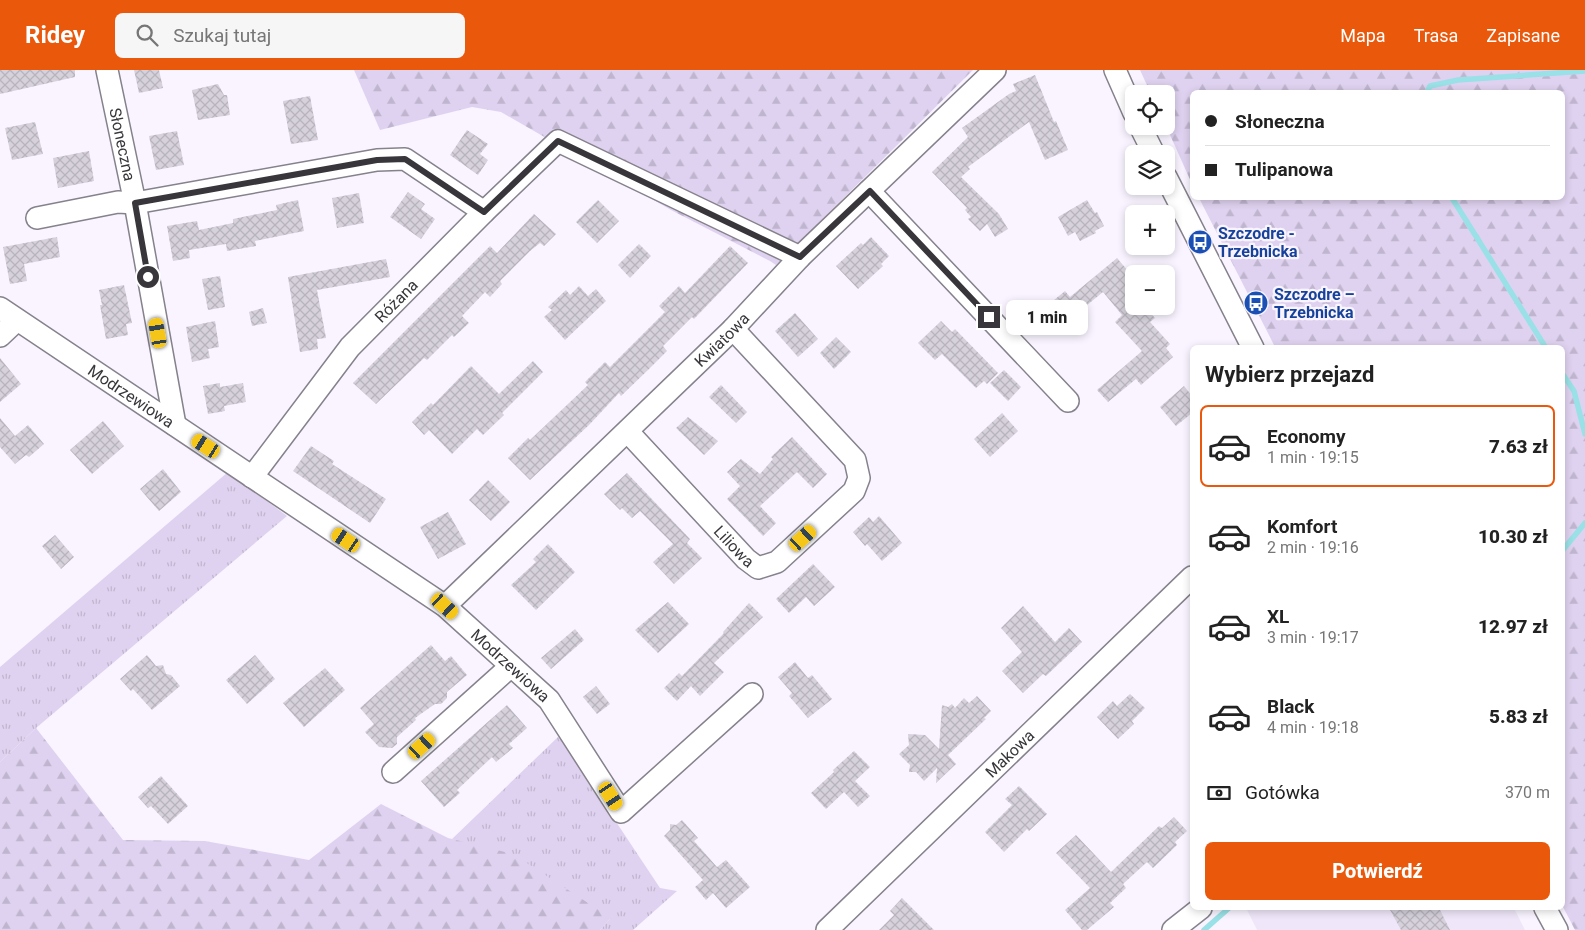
<!DOCTYPE html>
<html lang="pl">
<meta charset="utf-8">
<style>
body{margin:0;font-family:Roboto,sans-serif;background:#f6f6f6;color:#222;height:100vh;display:flex;flex-direction:column;font-size:19px;white-space:nowrap}
*{box-sizing:border-box;margin:0}
p{font-size:16px;color:#767676}
.icon{flex:none;width:28px;height:28px;fill:none;stroke:currentColor;stroke-width:2;stroke-linecap:round;stroke-linejoin:round}
.map{position:relative;flex:1;overflow:hidden}
.panel{position:absolute;left:1190px;top:275px;width:375px;height:565px;display:flex;flex-direction:column;background:#fff;border-radius:8px;box-shadow:0 2px 8px #0003}
.panel>*{flex:none}
.banner{position:absolute;left:1190px;top:20px;width:375px;height:110px;border-radius:8px;box-shadow:0 2px 8px #0003;display:grid;align-content:center;height:110px;padding:0 15px;background:#fff}
.fabs{position:absolute;left:1125px;top:15px;display:grid;gap:10px}
.fabs a{display:grid;place-items:center;width:50px;height:50px;border-radius:8px;background:#fff;box-shadow:0 2px 8px #0003;font-size:25px}
.end{position:absolute;width:22px;height:22px;margin:-11px;border:6px solid #38363a;background:#fff;box-shadow:0 0 0 2px #fff}
.from{border-radius:50%}
.bubble{position:absolute;height:35px;border-radius:8px;background:#fff;box-shadow:0 2px 8px #0003;font-size:16px;font-weight:800;line-height:35px;text-align:center}
.car{position:absolute;width:15px;height:30px;margin:-15px -8px;border-radius:6px;box-shadow:0 0 4px 1px #0007;background:linear-gradient(#f5c518 24%,#345 0 40%,#f5c518 0 76%,#345 0 86%,#f5c518 0)}
.banner b{display:flex;align-items:center;gap:18px;height:48px;font-size:19px}
.banner b+b{border-top:1px solid #e0e0e0}
.banner i{width:12px;height:12px;background:#222}
ul{padding:0;list-style:none}
li{display:flex;align-items:center;gap:15px;height:82px;margin:0 10px 8px;padding:0 5px;border:2px solid transparent;border-radius:8px}
li div{flex:1}
li b{display:block;font-size:19px}
li em{font-style:normal;font-weight:800}
li.selected{border-color:#ea580c}
li>.icon{width:45px;height:45px;stroke-width:1.5}
h2{padding:0 15px;font-size:22px;line-height:60px}
.pay{display:flex;align-items:center;gap:12px;height:55px;padding:0 15px;font-size:19px}
.pay p{margin-inline-start:auto}
.primary-button{display:flex;gap:10px;margin-top:auto;padding:10px 15px}
.primary-button a{flex:1;height:58px;border-radius:8px;background:#ea580c;color:#fff;font-size:20px;font-weight:800;line-height:58px;text-align:center}
header{display:flex;align-items:center;gap:30px;box-sizing:border-box;height:70px;padding:0 25px;background:#ea580c;color:#fff}
header strong{font-size:24px}
nav{display:flex;gap:28px;margin-inline-start:auto;font-size:18px}
.search{width:350px;height:45px;background:#f6f6f6;display:flex;align-items:center;gap:12px;box-sizing:border-box;padding:0 18px;border-radius:8px;color:#767676;font-size:19px}
.map>svg:first-child{display:block}
</style>
<header>
<strong>Ridey</strong>
<div class="search"><svg class="icon" aria-label="search" viewBox="0 0 24 24"><circle cx="10" cy="10" r="6"/><path d="M15 15l6 6"/></svg>Szukaj tutaj</div>
<nav><a>Mapa</a><a>Trasa</a><a>Zapisane</a></nav>
</header>
<div class="map">
<svg width="1585" height="860" viewBox="0 0 1585 860">
<defs>
<pattern id="grass-tufts" width="24" height="20" patternUnits="userSpaceOnUse" patternTransform="scale(1.25)"><rect width="24" height="20" fill="#dfd2f0"/><path d="M3 7l-1-3M5 7V3M7 7l1-3M15 17l-1-3M17 17v-4M19 17l1-3" fill="none" stroke="#c0b5cf"/></pattern>
<pattern id="forest-firs" width="22" height="20" patternUnits="userSpaceOnUse" patternTransform="scale(1.25)"><rect width="22" height="20" fill="#dfd2f0"/><path d="M5 1l3.5 6h-7zM16 11l3.5 6h-7z" fill="#c0b5cf"/></pattern>
<pattern id="building-cross-hatch" width="8" height="8" patternUnits="userSpaceOnUse" patternTransform="scale(1.25)"><rect width="8" height="8" fill="#d6d1db"/><path d="M0 0l8 8M0 8l8-8" fill="none" stroke="#b8b4bd"/></pattern>
</defs>
<rect width="100%" height="100%" fill="#f9f4ff"/>
<path fill="#efe7f9" d="M1246,838H1514L1525,860H1257Z"/>
<g fill="url(#grass-tufts)">
<path d="M228,402L287,446L36,658L0,692V597Z"/>
<path d="M559,666L660,818L677,821L633,860H600L610,849L452,769Z"/>
</g>
<g fill="url(#forest-firs)">
<path d="M354,0H973L776,195L770,191L671,140L501,42L472,37L380,60Z"/>
<path d="M1140,0H1585V860H1575L1562,835V278L1275,277L1199,128H1562V22H1192V114L1166,56V24H1151Z"/>
<path d="M36,658L123,770L205,771L309,790L381,734L448,768L513,784L611,848L600,860H0V692Z"/>
</g>
<g fill="none" stroke-linecap="round" stroke-linejoin="round">
<g stroke="#99e1e6" stroke-width="5.5">
<path d="M1427,22L1430,16L1458,10L1585,1"/>
<path d="M1452,128L1546,278"/>
<path d="M1562,303L1574,321L1585,364"/>
<path d="M1562,481L1585,453"/>
<path d="M1204,860L1229,838"/>
</g>
</g>
<g fill="url(#building-cross-hatch)">
<path d="M0,0H75V7L0,24Z"/>
<path d="M134,0H159L163,18L139,23Z"/>
<path d="M1035,5L1054,52L1056,51L1068,80L1045,90L1029,52L968,97L970,99L961,107L999,144L1008,159L995,167L987,154L980,161L968,149L971,147L965,140L967,138L932,102L968,67L962,58L1009,24L1016,21L1013,14Z"/>
<path d="M218,14L224,25H227L230,45L198,50L192,20Z"/>
<path d="M310,26L318,70L291,74L283,31Z"/>
<path d="M35,52L43,84L12,90L5,58Z"/>
<path d="M467,60L488,74L480,84L488,90L478,105L450,85Z"/>
<path d="M177,61L184,95L156,100L149,66Z"/>
<path d="M89,81L94,111L58,118L53,88Z"/>
<path d="M408,122L425,134L421,139L435,149L421,169L390,147Z"/>
<path d="M359,123L364,153L337,158L332,128Z"/>
<path d="M298,130L304,161L255,171L256,176L227,181L226,174L189,180L190,188L173,191L167,156L197,151L199,160L233,153V149L277,140L276,135Z"/>
<path d="M598,130L619,151L597,173L576,152Z"/>
<path d="M1087,130L1095,143L1097,142L1104,156L1095,161L1096,163L1080,171L1075,162L1068,166L1058,147Z"/>
<path d="M534,144L556,164L544,176L540,173L530,181L500,211L502,214L490,227L485,222L462,246L469,253L454,267L452,265L427,290L424,288L376,334L353,313L490,176L497,183Z"/>
<path d="M57,167L60,187L24,194L27,211L10,214L3,177Z"/>
<path d="M871,167L889,186L881,194L883,196L858,219L836,196L861,173L863,175Z"/>
<path d="M639,174L651,186L630,208L618,195Z"/>
<path d="M730,176L748,193L694,249L692,247L663,276L667,281L648,300L621,326L619,323L589,355L530,410L508,388L528,368L530,370L588,315L585,312L605,292L610,297L665,242L659,236L679,216L685,223Z"/>
<path d="M1117,188L1134,208V236H1144L1155,248L1150,252L1170,274L1166,278L1173,287L1141,315L1136,309L1108,332L1097,320L1142,281L1115,252L1122,245L1103,222L1064,254L1048,235L1065,221L1070,227Z"/>
<path d="M386,189L390,207L317,220L326,268L317,269L318,279L300,282L288,207Z"/>
<path d="M220,206L225,237L208,240L202,209Z"/>
<path d="M124,215L132,253L126,254L128,265L106,269L100,235H102L99,220Z"/>
<path d="M579,216L588,226L596,219L606,231L565,270L544,247L552,240L548,237L566,220L570,225Z"/>
<path d="M263,238L267,253L252,256L249,242Z"/>
<path d="M795,243L818,269L798,287L775,261Z"/>
<path d="M215,251L219,277L208,279L210,288L192,292L186,257Z"/>
<path d="M941,251L952,262L955,259L998,303L987,314L984,311L976,318L942,284L935,290L918,273Z"/>
<path d="M836,267L851,282L834,299L820,283Z"/>
<path d="M0,288L21,314L0,332Z"/>
<path d="M533,291L543,302L502,343L504,345L483,365L477,359L452,384L429,360L424,365L412,352L431,333L433,335L471,296L499,324Z"/>
<path d="M1004,300L1021,317L1008,331L990,313Z"/>
<path d="M220,313V317L243,313L246,332L224,336L225,341L208,344L203,316Z"/>
<path d="M721,315L747,342L736,353L709,327Z"/>
<path d="M1184,316L1192,326V343L1176,356L1160,337Z"/>
<path d="M1002,343L1018,361L990,387L974,369Z"/>
<path d="M688,347L718,371L704,385L676,358Z"/>
<path d="M0,348L15,366L28,355L44,374L29,387L26,385L15,394L0,377Z"/>
<path d="M103,351L124,376L92,404L70,380Z"/>
<path d="M792,367L827,404L813,418L797,402L760,436L776,453L763,466L727,429L740,416L727,402L741,389L760,404L773,389L771,387Z"/>
<path d="M311,376L334,391L332,394L386,429L370,453L293,401Z"/>
<path d="M163,399L181,422L159,441L140,419Z"/>
<path d="M627,403L690,469L687,473L702,488L674,514L653,492L673,474L640,441L632,448L622,438L620,440L604,424Z"/>
<path d="M488,410L510,432L491,451L469,430Z"/>
<path d="M448,442L466,474L438,489L420,457Z"/>
<path d="M879,446L902,473L882,491L867,474L865,476L853,462L869,447L873,452Z"/>
<path d="M55,465L74,487L61,499L42,476Z"/>
<path d="M548,474L575,502L536,540L511,515L536,492L533,489Z"/>
<path d="M813,494L835,517L814,536L806,527L789,543L776,529Z"/>
<path d="M668,532L689,554L658,583L635,560Z"/>
<path d="M749,533L763,547L714,593L724,602L700,626L691,616L677,631L664,618L679,603L686,610L682,606L724,563L723,562Z"/>
<path d="M1023,536L1055,572L1069,558L1082,572L1046,606L1043,604L1023,623L1002,601L1022,582L1001,558Z"/>
<path d="M575,559L584,570L551,599L541,588Z"/>
<path d="M431,575L445,591L451,586L467,605L447,622V628L441,634H435L415,648L416,650L397,667V674L392,678L379,677L365,662L374,654L360,638Z"/>
<path d="M147,585L156,596L163,595L166,604L171,605L180,616L152,640L133,619L131,621L120,609Z"/>
<path d="M255,585L275,609L247,634L226,610Z"/>
<path d="M795,592L808,608L812,605L832,629L808,648L789,626L792,623L778,607Z"/>
<path d="M325,598L345,620L304,657L283,633Z"/>
<path d="M596,616L610,634L597,644L583,627Z"/>
<path d="M1130,624L1145,638L1132,651L1134,654L1118,669L1097,647L1113,631L1117,636Z"/>
<path d="M977,626L991,641L984,648L986,649L948,685L956,694L936,713L937,698L924,711L916,702H909L910,695L899,684L909,675L908,664L925,665L939,679L942,635L948,637L952,634L955,638L964,628L969,633Z"/>
<path d="M507,635L527,658L509,674L513,678L496,692L492,687L457,720L460,723L444,737L421,711Z"/>
<path d="M854,681L870,697L855,711L870,726L858,737L844,722L826,739L811,723L834,702L833,700Z"/>
<path d="M161,706L188,736L168,754L151,736L148,738L138,727Z"/>
<path d="M1019,716L1047,744L1029,761L1027,759L1004,782L985,762L1012,735L1005,729Z"/>
<path d="M1174,747L1187,761L1175,772L1177,775L1153,798L1147,792L1123,814L1126,818L1110,833L1114,837L1087,860H1082L1065,840L1090,818L1056,783L1076,765L1111,802L1159,756L1162,758Z"/>
<path d="M682,750L698,768L694,771L717,797L726,790L750,817L726,838L713,823L706,830L695,817L703,810L664,766L670,760V754L676,755Z"/>
<path d="M902,828L934,860H879L894,845L890,841Z"/>
<path d="M1389,838H1439L1450,860H1401Z"/>
</g>
<g fill="none" stroke-linecap="round" stroke-linejoin="round">
<defs>
<g id="minor">
<path id="s1" d="M107,0L135,133L175,355"/>
<path d="M1115,0L1134,43"/>
<path d="M1140,56L1154,84"/>
<path d="M1166,107L1253,278"/>
<path d="M869,121L1068,331"/>
<path d="M37,148L118,132L135,133L377,90L405,89L484,142"/>
<path id="s2" d="M0,238L445,536L549,630L621,742L752,624"/>
<path d="M0,266L17,250"/>
<path id="s3" d="M628,362L746,489L758,498L777,492L854,421L859,408L855,390L733,259"/>
<path id="s4" d="M252,407L350,277L484,142L558,71L800,187"/>
<path id="s5" d="M445,536L733,259L800,187L995,0"/>
<path d="M393,702L511,596"/>
<path d="M1545,838L1557,860"/>
<path id="s6" d="M827,860L1192,507"/>
<path d="M1173,860L1201,838"/>
</g>
</defs>
<use href="#minor" stroke="#86828c" stroke-width="24"/>
<use href="#minor" stroke="#fff" stroke-width="21"/>
</g>
<g fill="none" stroke-linecap="round" stroke-linejoin="round">
<path stroke="#38363a" stroke-width="6" d="M148,207L135,133L377,90L405,89L484,142L558,71L800,187L870,121L989,247"/>
</g>
<defs>
<symbol id="bus-disc" viewBox="-11 -11 22 22"><circle r="9.5" fill="#1a4fb4" stroke="#f9f4ff"/><path d="M-5-6H5V4H4V6H2V4H-2V6H-4V4H-5ZM-3.5-4V0h7V-4ZM-3.5 1.2v1.5H-2V1.2ZM2 1.2v1.5H3.5V1.2Z" fill="#fff"/></symbol>
</defs>
<g fill-rule="evenodd">
<use href="#bus-disc" x="1186" y="158" width="28" height="28"/>
<use href="#bus-disc" x="1242" y="219" width="28" height="28"/>
</g>
<g text-anchor="middle" dominant-baseline="central" stroke-width="4.5" stroke-linejoin="round" paint-order="stroke">
<g font-size="16" fill="#38363a" stroke="#f9f4ff">
<text stroke="none"><textPath href="#s1" startOffset="76">Słoneczna</textPath></text>
<text stroke="none"><textPath href="#s4" startOffset="228">Różana</textPath></text>
<text stroke="none"><textPath href="#s5" startOffset="384">Kwiatowa</textPath></text>
<text stroke="none"><textPath href="#s2" startOffset="158">Modrzewiowa</textPath></text>
<text stroke="none"><textPath href="#s3" startOffset="156">Liliowa</textPath></text>
<text stroke="none"><textPath href="#s2" startOffset="624">Modrzewiowa</textPath></text>
<text stroke="none"><textPath href="#s6" startOffset="254">Makowa</textPath></text>
</g>
<g font-size="16" font-weight="bold" fill="#164399" stroke="#f9f4ff" text-anchor="start">
<text x="1218" y="163">Szczodre -<tspan x="1218" dy="18">Trzebnicka</tspan></text>
<text x="1274" y="224">Szczodre –<tspan x="1274" dy="18">Trzebnicka</tspan></text>
</g>
</g>
</svg>
<div class="fabs">
<a><svg class="icon" aria-label="locate" viewBox="0 0 24 24"><circle cx="12" cy="12" r="6"/><path d="M12 2v4M12 18v4M2 12h4M18 12h4"/></svg></a>
<a><svg class="icon" aria-label="layers" viewBox="0 0 24 24"><path d="M12 4l9 5-9 5-9-5zM3 14l9 5 9-5"/></svg></a>
<a>+</a>
<a>−</a>
</div>
<i class="end from" style="left:148px;top:207px"></i>
<i class="end" style="left:989px;top:247px"></i>
<div class="bubble" style="left:1006px;top:230px;width:82px">1 min</div>
<i class="car" style="left:158px;top:263px;rotate:350deg"></i>
<i class="car" style="left:206px;top:376px;rotate:303deg"></i>
<i class="car" style="left:803px;top:468px;rotate:48deg"></i>
<i class="car" style="left:346px;top:470px;rotate:304deg"></i>
<i class="car" style="left:445px;top:536px;rotate:132deg"></i>
<i class="car" style="left:422px;top:676px;rotate:48deg"></i>
<i class="car" style="left:611px;top:726px;rotate:147deg"></i>
<div class="banner">
<b><i class="from"></i>Słoneczna</b>
<b><i></i>Tulipanowa</b>
</div>
<section class="panel">
<h2>Wybierz przejazd</h2>
<ul>
<li class="selected"><svg class="icon" aria-label="car" viewBox="0 0 24 24"><path d="M5 17H2v-5l4-1 3-4h7l3 4 3 1v5h-3M9 17h6M6 11h13"/><circle cx="7" cy="17" r="2"/><circle cx="17" cy="17" r="2"/></svg><div><b>Economy</b><p>1 min · 19:15</p></div><em>7.63 zł</em></li>
<li><svg class="icon" aria-label="car" viewBox="0 0 24 24"><path d="M5 17H2v-5l4-1 3-4h7l3 4 3 1v5h-3M9 17h6M6 11h13"/><circle cx="7" cy="17" r="2"/><circle cx="17" cy="17" r="2"/></svg><div><b>Komfort</b><p>2 min · 19:16</p></div><em>10.30 zł</em></li>
<li><svg class="icon" aria-label="car" viewBox="0 0 24 24"><path d="M5 17H2v-5l4-1 3-4h7l3 4 3 1v5h-3M9 17h6M6 11h13"/><circle cx="7" cy="17" r="2"/><circle cx="17" cy="17" r="2"/></svg><div><b>XL</b><p>3 min · 19:17</p></div><em>12.97 zł</em></li>
<li><svg class="icon" aria-label="car" viewBox="0 0 24 24"><path d="M5 17H2v-5l4-1 3-4h7l3 4 3 1v5h-3M9 17h6M6 11h13"/><circle cx="7" cy="17" r="2"/><circle cx="17" cy="17" r="2"/></svg><div><b>Black</b><p>4 min · 19:18</p></div><em>5.83 zł</em></li>
</ul>
<div class="pay"><svg class="icon" aria-label="cash" viewBox="0 0 24 24"><path d="M3 7h18v10H3z"/><circle cx="12" cy="12" r="2"/></svg>Gotówka<p>370 m</p></div>
<div class="primary-button"><a>Potwierdź</a></div>
</section>
</div>
